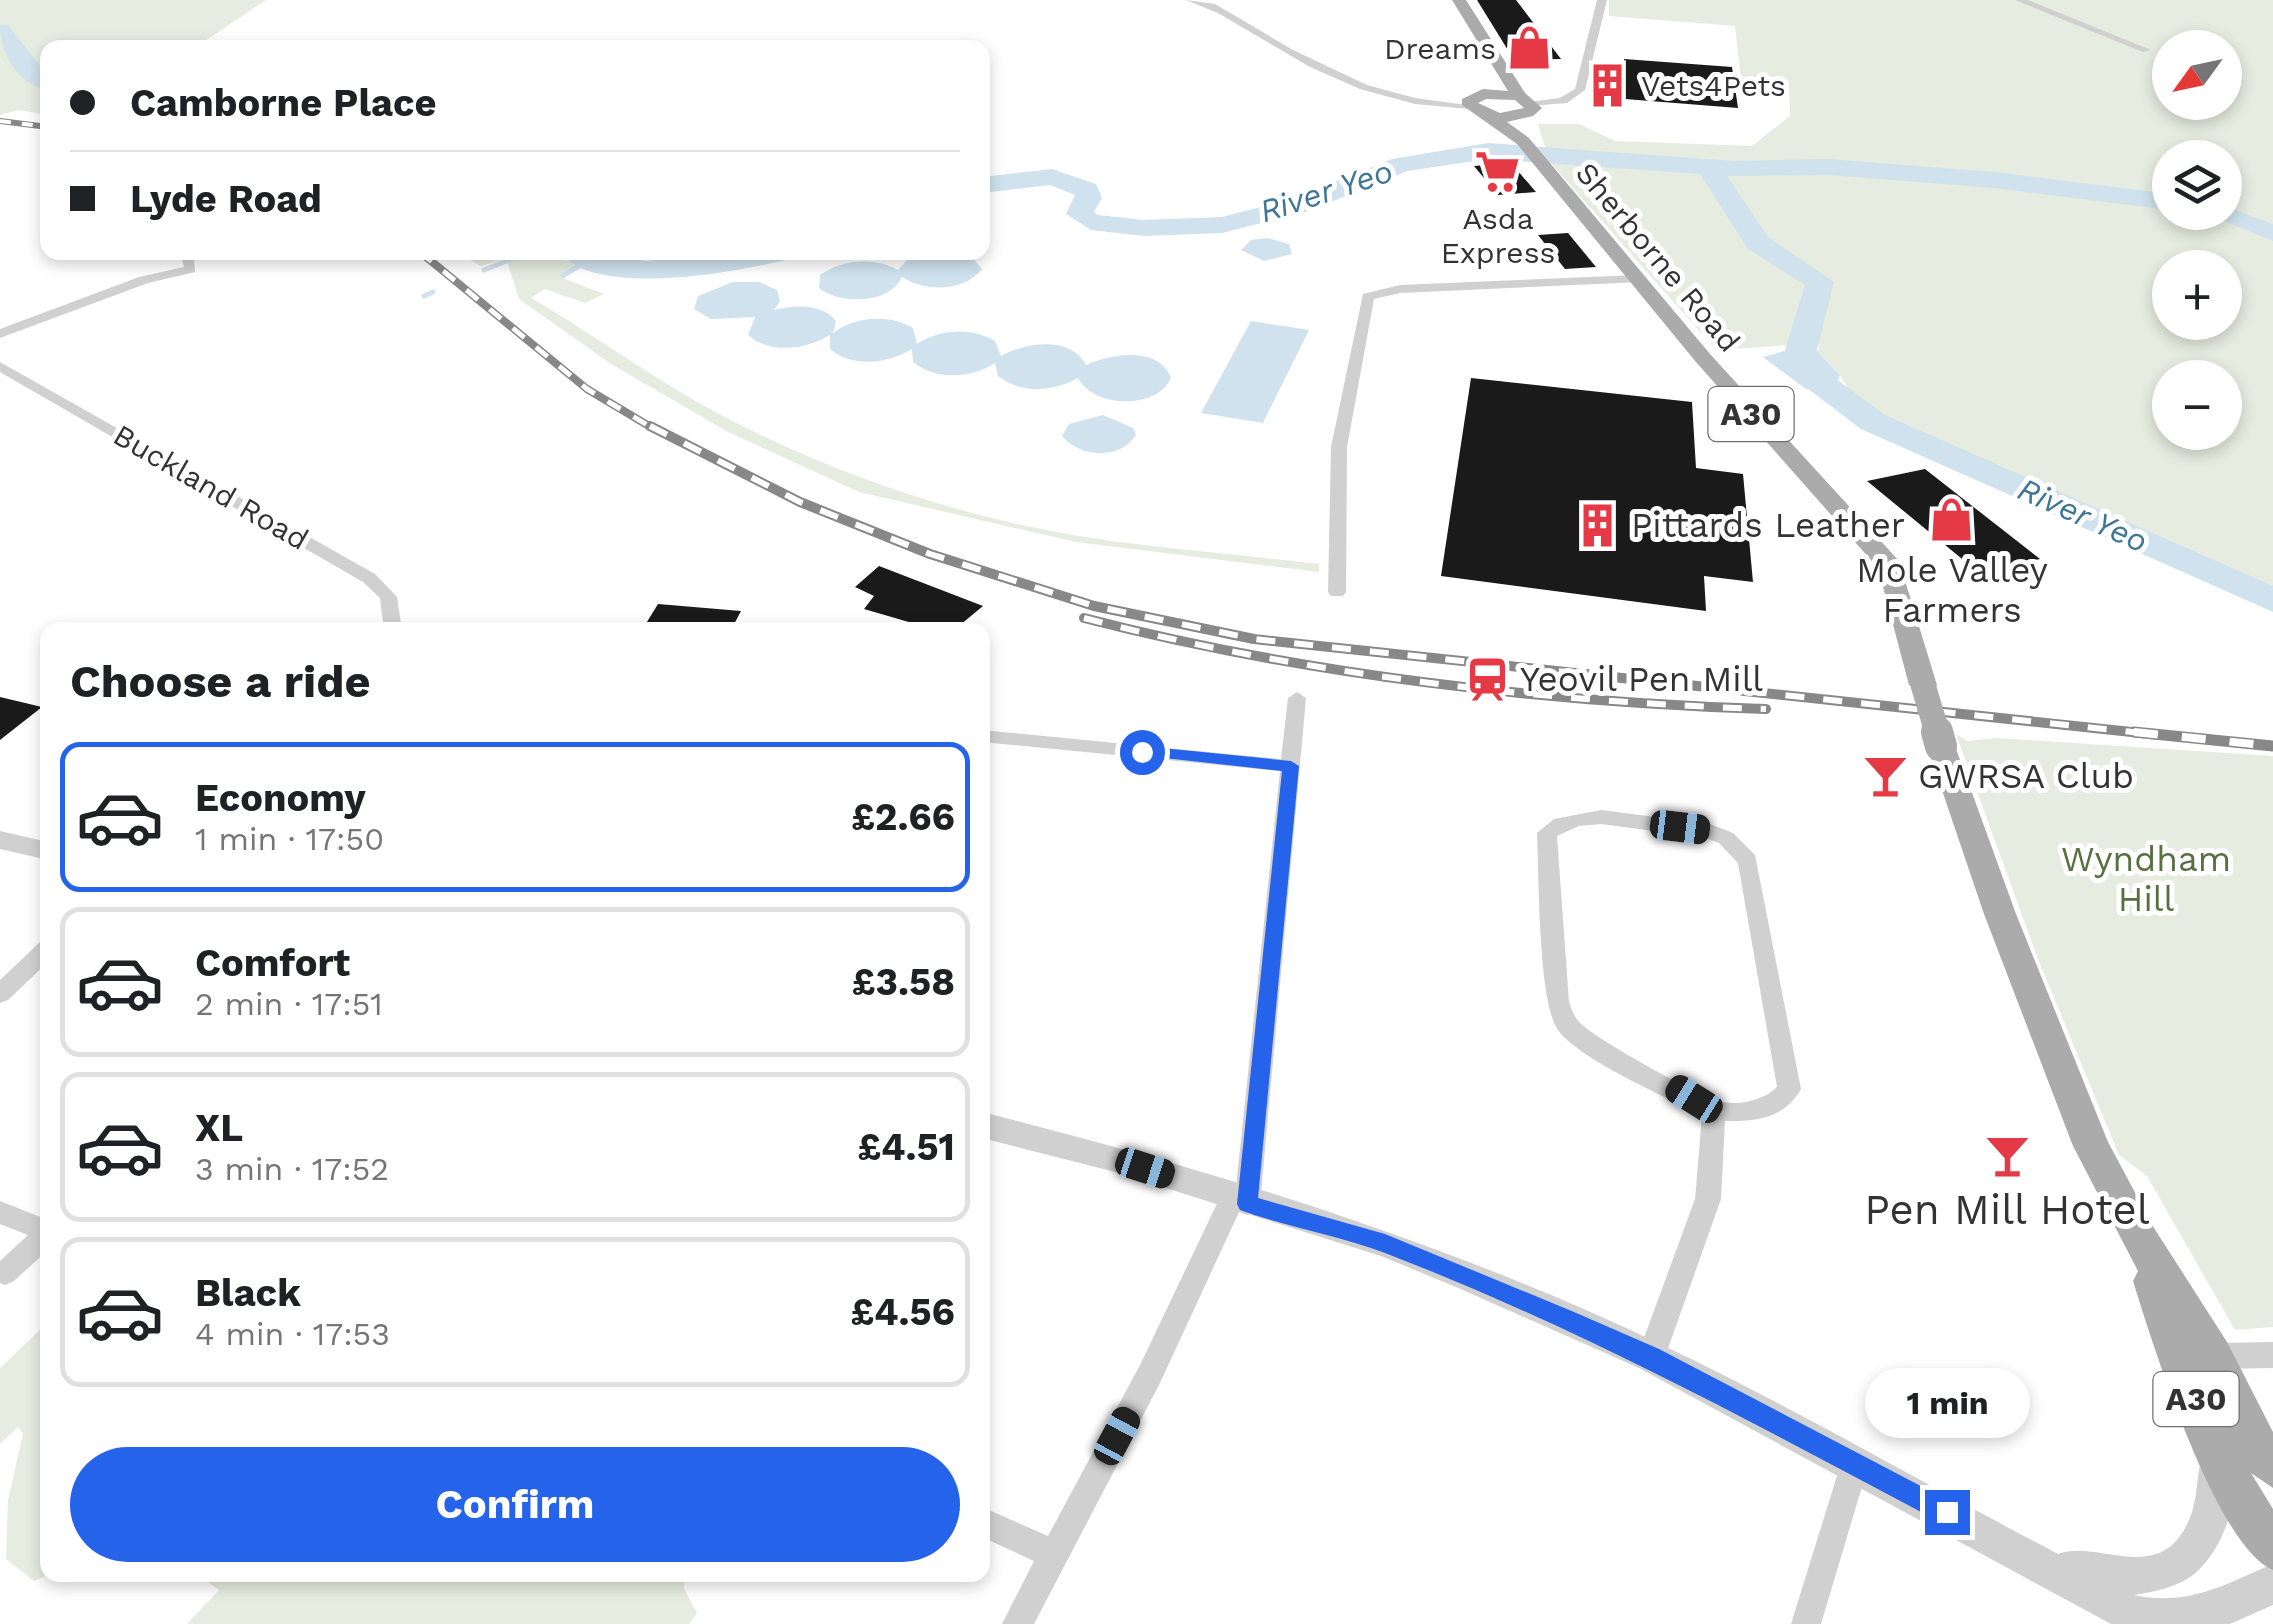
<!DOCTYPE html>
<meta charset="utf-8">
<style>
body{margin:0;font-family:"Work Sans",sans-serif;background:#f6f6f6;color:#202124;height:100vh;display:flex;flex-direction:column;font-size:38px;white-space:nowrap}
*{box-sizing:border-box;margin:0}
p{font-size:32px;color:#757577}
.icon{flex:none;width:55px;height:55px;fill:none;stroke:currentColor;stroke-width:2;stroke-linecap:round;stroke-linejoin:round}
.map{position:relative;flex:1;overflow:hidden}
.details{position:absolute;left:40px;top:622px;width:950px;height:960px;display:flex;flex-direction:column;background:#fff;border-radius:20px;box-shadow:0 5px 15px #0003}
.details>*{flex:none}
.banner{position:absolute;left:40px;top:40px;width:950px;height:220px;border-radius:20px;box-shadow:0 5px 15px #0003;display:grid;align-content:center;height:220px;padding:0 30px;background:#fff}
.needle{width:65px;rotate:237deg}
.controls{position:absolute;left:2152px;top:30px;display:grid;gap:20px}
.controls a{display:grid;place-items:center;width:90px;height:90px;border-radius:50%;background:#fff;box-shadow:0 5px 15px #0003;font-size:50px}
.end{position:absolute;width:45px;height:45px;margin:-22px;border:12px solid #2563eb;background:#fff;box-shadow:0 0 0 5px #fff}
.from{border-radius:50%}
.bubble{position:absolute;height:70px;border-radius:35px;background:#fff;box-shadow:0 5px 15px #0003;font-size:32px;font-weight:700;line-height:70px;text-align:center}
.car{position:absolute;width:30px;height:60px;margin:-30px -15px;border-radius:12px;box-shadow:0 0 8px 2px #0007;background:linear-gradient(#222 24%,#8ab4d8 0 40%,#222 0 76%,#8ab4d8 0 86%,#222 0)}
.banner b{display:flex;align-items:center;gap:35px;height:95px;font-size:38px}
.banner b+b{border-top:2px solid #e0e0e0}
.banner i{width:25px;height:25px;background:#202124}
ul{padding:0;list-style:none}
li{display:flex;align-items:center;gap:30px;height:150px;margin:0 20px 15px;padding:0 10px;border:5px solid #e0e0e0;border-radius:20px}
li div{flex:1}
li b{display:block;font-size:38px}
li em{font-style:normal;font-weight:700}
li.on{border-color:#2563eb}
li>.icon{width:90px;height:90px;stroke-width:1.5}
h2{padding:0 30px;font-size:45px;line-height:120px}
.primary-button{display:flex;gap:20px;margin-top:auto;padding:20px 30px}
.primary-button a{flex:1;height:115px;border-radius:60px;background:#2563eb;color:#fff;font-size:40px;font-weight:700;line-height:115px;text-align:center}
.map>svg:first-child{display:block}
</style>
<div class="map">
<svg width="2273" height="1624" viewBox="0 0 2273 1624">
<rect width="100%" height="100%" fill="#fff"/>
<g fill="#e6ecdf" fill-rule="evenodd">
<path d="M0,0H266L196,47L48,48L47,115L19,110L0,115Z"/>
<path d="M1609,0H2273V608L1874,430L1840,375L1818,353L1819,343L1716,350L1549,161L1538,124H1579L1615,141L1752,146L1790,116L1789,85L1741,80L1735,26L1609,16ZM2170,48H2225V102H2170ZM2170,158H2225V212H2170ZM2170,268H2225V322H2170ZM2170,378H2225V432H2170Z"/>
<path d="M458,253H560L562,259L579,266L562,278L604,294L585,303L545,289L531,298C597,336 657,382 725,417C838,476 966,519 1092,538C1167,549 1244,555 1319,564V572L1076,542L859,492L728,432L611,364L519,299L506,258L481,266Z"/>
<path d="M1956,734L1967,741L1996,738L2273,756V1327L2235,1330L2147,1176L2119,1155L2038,959Z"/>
<path d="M47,1323L48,1575L34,1581L6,1559L8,1500L23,1434L18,1427L0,1444V1368Z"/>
<path d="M198,1575H684V1589L697,1613L689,1624H187L219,1590Z"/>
</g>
<g fill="#cfe2ee">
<path d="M1267,238L1289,244L1292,254L1264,261L1241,250L1251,240Z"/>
<path d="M925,252L969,254L982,269C964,292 925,292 902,277C890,304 840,305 819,288L820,275C842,259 875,257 898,270L909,258Z"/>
<path d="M733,282H759L777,290L780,301L774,310C796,305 821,303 836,321L833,333C855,316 889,314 913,328L917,344C940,329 971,327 995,341L1001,356C1026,342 1071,336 1086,365C1111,353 1160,346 1171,378C1157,410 1093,408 1078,378C1053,392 1021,394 998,376L995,363C972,378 936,381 913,362L912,349C888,364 852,368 830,349V335C807,349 770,355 748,335L755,317L711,319L694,309L698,296Z"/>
<path d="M1251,321L1309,330L1263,423L1201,413Z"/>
<path d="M1784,351L1818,353L1840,375L1836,385L1806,389L1763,357Z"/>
<path d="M1103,415L1133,428L1136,435C1120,460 1080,458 1062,436L1069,424Z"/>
</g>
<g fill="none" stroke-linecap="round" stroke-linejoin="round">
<g stroke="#cfe2ee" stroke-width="5">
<path d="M484,270L516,257L558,252"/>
<path d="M563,276L587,261"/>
<path d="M424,296L433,292"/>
</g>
<g fill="#cfe2ee" fill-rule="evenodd">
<path d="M0,24L8,25L48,76V91C17,83 0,54 0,24Z"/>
<path d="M1488,143L1734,161L1828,159L1995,172L2170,194V210L1995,188L1828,175L1727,176L1768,237L1834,282L1817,350L1831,375L1885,415L2273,586V612L1861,429L1807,388L1785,350L1805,285L1748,249L1700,174L1488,159L1407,171L1309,211L1222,233L1144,236L1091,230L1066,214L1075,195L1050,185L982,193V177L1052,169L1096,184L1102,198L1094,212L1098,215L1144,220L1222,217L1291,199L1392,159Z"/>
<path d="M2225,206L2273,224V241L2203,212H2225Z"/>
<path d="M559,252H596L645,261L730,252H798L794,258C742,271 597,300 559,252Z"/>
</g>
</g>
<g fill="#1a1a1a">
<path d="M1477,0H1516L1561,59L1514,60Z"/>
<path d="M1624,59L1732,67L1738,108L1625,99V92L1595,89L1596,70L1624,72Z"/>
<path d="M1511,163L1536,192L1498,195L1474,166Z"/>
<path d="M1568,233L1596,267L1565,269L1538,235Z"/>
<path d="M1471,378L1692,402L1696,468L1743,474L1753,582L1704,576L1706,611L1441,576Z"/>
<path d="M1925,469L2040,559L1978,572L1867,481Z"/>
<path d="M879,566L983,606L954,630L942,626L939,630H916L919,625L864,609L874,596L855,587Z"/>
<path d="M658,604L741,611L731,630H642Z"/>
<path d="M0,697L42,707L0,740Z"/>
</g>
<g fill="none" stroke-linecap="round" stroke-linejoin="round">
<g fill="#d0d0d0" fill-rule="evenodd">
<path d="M1186,0L1215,4L1293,50L1367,85L1415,98L1474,106L1469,109L1415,104L1360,89L1310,67L1218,13Z"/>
<path d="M1597,0H1607L1585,90L1567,103L1529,106V102L1560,98L1575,89Z"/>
<path d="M2015,0H2028L2151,50L2143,52Z"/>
<path d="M188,255L194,259L195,272L148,283L0,338V329L139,277L184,267L182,259Z"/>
<path d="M1636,275L1642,279L1641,282L1400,293L1374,299L1347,447L1346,592L1343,596H1331L1328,592L1331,447L1363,294L1400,285Z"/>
<path d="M0,362L375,574L397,597L402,630H384L380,598L363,582L0,372Z"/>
<path d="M1297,692L1306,698L1260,1204L1256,1212L1247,1215L1239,1212L1160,1383L1034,1624H1002L1034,1561L982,1537V1507L1048,1536L1140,1365L1224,1189L1236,1187L1280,771L982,742V730L1281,759L1288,698Z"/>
<path d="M1601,810L1710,824L1733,833L1755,855L1801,1089C1785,1118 1756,1122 1725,1121L1721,1199L1665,1357L1661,1366L1651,1370L1641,1366L1637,1357L1695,1199L1702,1116C1667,1097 1578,1059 1558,1030C1538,1001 1539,874 1537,833L1554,819ZM1601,824L1706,838L1719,843L1738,863L1777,1087C1763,1101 1738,1106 1718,1101C1698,1096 1594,1038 1580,1023C1574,1017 1572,1010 1569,1002L1557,836L1579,826Z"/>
<path d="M48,940V962L8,1000L0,1003V980L40,942Z"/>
<path d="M0,1201L48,1220V1250L14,1281L5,1285L0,1283V1261L28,1235L0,1224Z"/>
<path d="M2273,1342V1368L2213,1369L2203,1365L2199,1356L2203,1347L2213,1343Z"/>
<path d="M1855,1449L1865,1453L1869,1463L1821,1624H1791L1841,1463L1845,1453Z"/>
</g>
<g fill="#d0d0d0" fill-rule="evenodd">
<path d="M0,831L48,842V860L0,849Z"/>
<path d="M982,1112C1216,1171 1445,1241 1662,1345C1797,1409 1926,1485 2058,1554C2098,1538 2160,1588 2189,1520C2199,1499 2195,1474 2204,1452L2217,1447L2230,1452C2245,1488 2224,1551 2193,1575C2177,1587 2154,1592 2134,1595C2189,1607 2225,1584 2273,1564V1605L2230,1624H2111L1639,1368L1456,1287L1381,1256L1115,1172L982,1138Z"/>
</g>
<g fill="#ababab" fill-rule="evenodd">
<path d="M1452,0H1466L1525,93L1542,108L1533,116L1507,122L1529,138L1710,354L1899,561L1937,685L1933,691L1923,694L1909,685L1878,568L1696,362L1517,144L1462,105V99L1483,89L1508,91ZM1486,99L1515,100L1524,108L1500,113L1478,103Z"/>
<path d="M1941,736L1955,746L2016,914L2108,1142L2154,1228L2227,1342L2273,1432V1488L2251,1473L2273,1509V1570C2216,1547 2152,1342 2133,1281L2138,1271L2073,1146L1984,914L1927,746Z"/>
</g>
<defs>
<path id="rail-far3" d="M0,121L48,127"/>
<path id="rail-far2" d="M420,252L587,389L654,429"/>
<g id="rail-far1">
<path d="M650,426L800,502L930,554L1094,606L1254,639L2160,735"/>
<path d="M1084,618C1300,674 1543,702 1766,709"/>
</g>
<path id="rail" d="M2134,732L2273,746"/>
</defs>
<use href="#rail-far3" stroke="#888" stroke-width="6"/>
<use href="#rail-far2" stroke="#888" stroke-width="8"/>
<use href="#rail-far1" stroke="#888" stroke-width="10"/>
<use href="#rail" stroke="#888" stroke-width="11"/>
<use href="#rail-far3" stroke="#fff" stroke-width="4" stroke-dasharray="11" stroke-linecap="butt"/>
<use href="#rail-far2" stroke="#fff" stroke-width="5" stroke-dasharray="15" stroke-linecap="butt"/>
<use href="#rail-far1" stroke="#fff" stroke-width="6" stroke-dasharray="19" stroke-linecap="butt"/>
<use href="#rail" stroke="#fff" stroke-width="8" stroke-dasharray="24" stroke-linecap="butt"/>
<path stroke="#ababab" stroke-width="25" d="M1923,685L1938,735"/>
<path stroke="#ababab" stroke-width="32" d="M1937,732L1941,746"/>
</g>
<path fill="#2563eb" d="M1142,746L1291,761L1299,766L1258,1198L1385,1234L1574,1312L1659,1349L1955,1504V1521H1938C1757,1425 1578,1327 1385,1253C1338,1235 1287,1227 1240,1210L1237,1204L1282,771L1137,755V748Z"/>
<defs>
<symbol id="shop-bare" viewBox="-9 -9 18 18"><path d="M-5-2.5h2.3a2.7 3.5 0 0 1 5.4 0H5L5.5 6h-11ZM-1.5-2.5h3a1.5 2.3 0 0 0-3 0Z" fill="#e63946" stroke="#fff" stroke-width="2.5" paint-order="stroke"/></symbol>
<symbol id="building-bare" viewBox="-9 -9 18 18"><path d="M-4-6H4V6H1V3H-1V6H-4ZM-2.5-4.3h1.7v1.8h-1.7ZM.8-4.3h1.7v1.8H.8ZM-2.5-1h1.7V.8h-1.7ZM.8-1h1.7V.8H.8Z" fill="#e63946" stroke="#fff" stroke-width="2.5" paint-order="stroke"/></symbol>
<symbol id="supermarket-bare" viewBox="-9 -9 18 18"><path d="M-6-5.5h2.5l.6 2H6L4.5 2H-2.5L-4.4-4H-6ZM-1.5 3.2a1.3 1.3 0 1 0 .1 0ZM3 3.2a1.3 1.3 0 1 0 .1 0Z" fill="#e63946" stroke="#fff" stroke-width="2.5" paint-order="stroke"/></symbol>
<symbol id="station-bare" viewBox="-9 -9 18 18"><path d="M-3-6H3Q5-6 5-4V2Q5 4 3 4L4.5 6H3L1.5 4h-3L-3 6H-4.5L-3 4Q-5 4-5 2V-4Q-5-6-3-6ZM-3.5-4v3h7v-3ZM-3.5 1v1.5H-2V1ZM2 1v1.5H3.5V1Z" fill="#e63946" stroke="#fff" stroke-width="2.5" paint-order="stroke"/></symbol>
<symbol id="bar-bare" viewBox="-9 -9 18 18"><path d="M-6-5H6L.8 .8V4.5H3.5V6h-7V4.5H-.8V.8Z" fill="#e63946" stroke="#fff" stroke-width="2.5" paint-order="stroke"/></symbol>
</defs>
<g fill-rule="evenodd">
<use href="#shop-bare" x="1498" y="16" width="63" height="63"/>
<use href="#building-bare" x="1576" y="54" width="63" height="63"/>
<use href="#supermarket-bare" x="1466" y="140" width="63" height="63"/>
<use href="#shop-bare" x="1920" y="488" width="63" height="63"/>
<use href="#building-bare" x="1566" y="494" width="63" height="63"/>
<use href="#station-bare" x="1456" y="648" width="63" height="63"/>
<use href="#bar-bare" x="1854" y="744" width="63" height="63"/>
<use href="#bar-bare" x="1976" y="1124" width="63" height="63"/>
</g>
<g text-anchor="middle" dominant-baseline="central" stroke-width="10" stroke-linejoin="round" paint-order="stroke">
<g font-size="30" fill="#333" stroke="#fff" text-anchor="end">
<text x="1496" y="48">Dreams</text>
<text x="1641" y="85" text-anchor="start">Vets4Pets</text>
<text x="1498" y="218" text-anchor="middle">Asda<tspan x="1498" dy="34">Express</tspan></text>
</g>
<g font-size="30" fill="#333" stroke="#fff">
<text transform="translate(1658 257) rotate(50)">Sherborne Road</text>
<text transform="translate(211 487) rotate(30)">Buckland Road</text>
</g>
<g font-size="32" font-style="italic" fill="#3f7597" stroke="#fff">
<text transform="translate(1326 191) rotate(-18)">River Yeo</text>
<text transform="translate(2083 515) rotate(24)">River Yeo</text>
</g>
<g fill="#fff" stroke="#707070" stroke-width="2.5">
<rect x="1708.5" y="387" width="85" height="54" rx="8"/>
<rect x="2153.5" y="1372" width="85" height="54" rx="8"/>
</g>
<g font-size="32" font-weight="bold" fill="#333">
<text x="1751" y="414">A30</text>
<text x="2196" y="1399">A30</text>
</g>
<g font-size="35" fill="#333" stroke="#fff" text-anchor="start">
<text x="1631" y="525">Pittards Leather</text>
<text x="1952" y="570" text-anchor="middle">Mole Valley<tspan x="1952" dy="40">Farmers</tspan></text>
<text x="1520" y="679">Yeovil Pen Mill</text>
<text x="1918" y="776">GWRSA Club</text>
</g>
<g font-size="35" fill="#56703f" stroke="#fff">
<text x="2146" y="859">Wyndham<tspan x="2146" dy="40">Hill</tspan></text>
</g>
<g font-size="42" fill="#333" stroke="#fff">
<text x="2007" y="1209">Pen Mill Hotel</text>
</g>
</g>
</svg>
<div class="controls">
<a><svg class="needle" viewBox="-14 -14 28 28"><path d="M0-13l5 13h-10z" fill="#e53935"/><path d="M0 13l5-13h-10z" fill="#757577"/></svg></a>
<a><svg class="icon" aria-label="layers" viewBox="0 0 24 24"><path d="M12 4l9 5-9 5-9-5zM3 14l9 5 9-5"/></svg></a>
<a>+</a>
<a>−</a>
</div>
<i class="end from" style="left:1142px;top:752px"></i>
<i class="end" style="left:1947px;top:1512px"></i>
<div class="bubble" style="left:1865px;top:1368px;width:165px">1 min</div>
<i class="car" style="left:1680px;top:827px;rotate:97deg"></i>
<i class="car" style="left:1694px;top:1099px;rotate:302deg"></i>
<i class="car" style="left:1145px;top:1168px;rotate:108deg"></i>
<i class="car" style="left:1117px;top:1436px;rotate:28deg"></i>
<div class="banner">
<b><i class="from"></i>Camborne Place</b>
<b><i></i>Lyde Road</b>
</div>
<section class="details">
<h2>Choose a ride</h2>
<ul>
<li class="on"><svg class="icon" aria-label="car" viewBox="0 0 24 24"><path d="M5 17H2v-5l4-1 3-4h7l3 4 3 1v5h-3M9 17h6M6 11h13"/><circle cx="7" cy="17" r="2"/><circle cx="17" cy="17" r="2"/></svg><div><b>Economy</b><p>1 min · 17:50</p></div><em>£2.66</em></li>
<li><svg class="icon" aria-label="car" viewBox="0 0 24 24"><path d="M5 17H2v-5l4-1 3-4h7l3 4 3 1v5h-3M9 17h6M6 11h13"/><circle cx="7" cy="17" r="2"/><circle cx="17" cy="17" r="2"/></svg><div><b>Comfort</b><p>2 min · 17:51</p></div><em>£3.58</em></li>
<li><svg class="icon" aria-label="car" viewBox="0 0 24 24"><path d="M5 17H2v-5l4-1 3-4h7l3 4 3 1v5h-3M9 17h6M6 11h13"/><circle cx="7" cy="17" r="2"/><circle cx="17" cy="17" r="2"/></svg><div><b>XL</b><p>3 min · 17:52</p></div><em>£4.51</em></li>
<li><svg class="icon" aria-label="car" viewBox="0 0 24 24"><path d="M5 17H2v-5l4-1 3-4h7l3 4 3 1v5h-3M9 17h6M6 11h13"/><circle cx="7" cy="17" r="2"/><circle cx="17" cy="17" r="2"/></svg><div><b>Black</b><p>4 min · 17:53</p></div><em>£4.56</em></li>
</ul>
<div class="primary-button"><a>Confirm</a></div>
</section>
</div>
